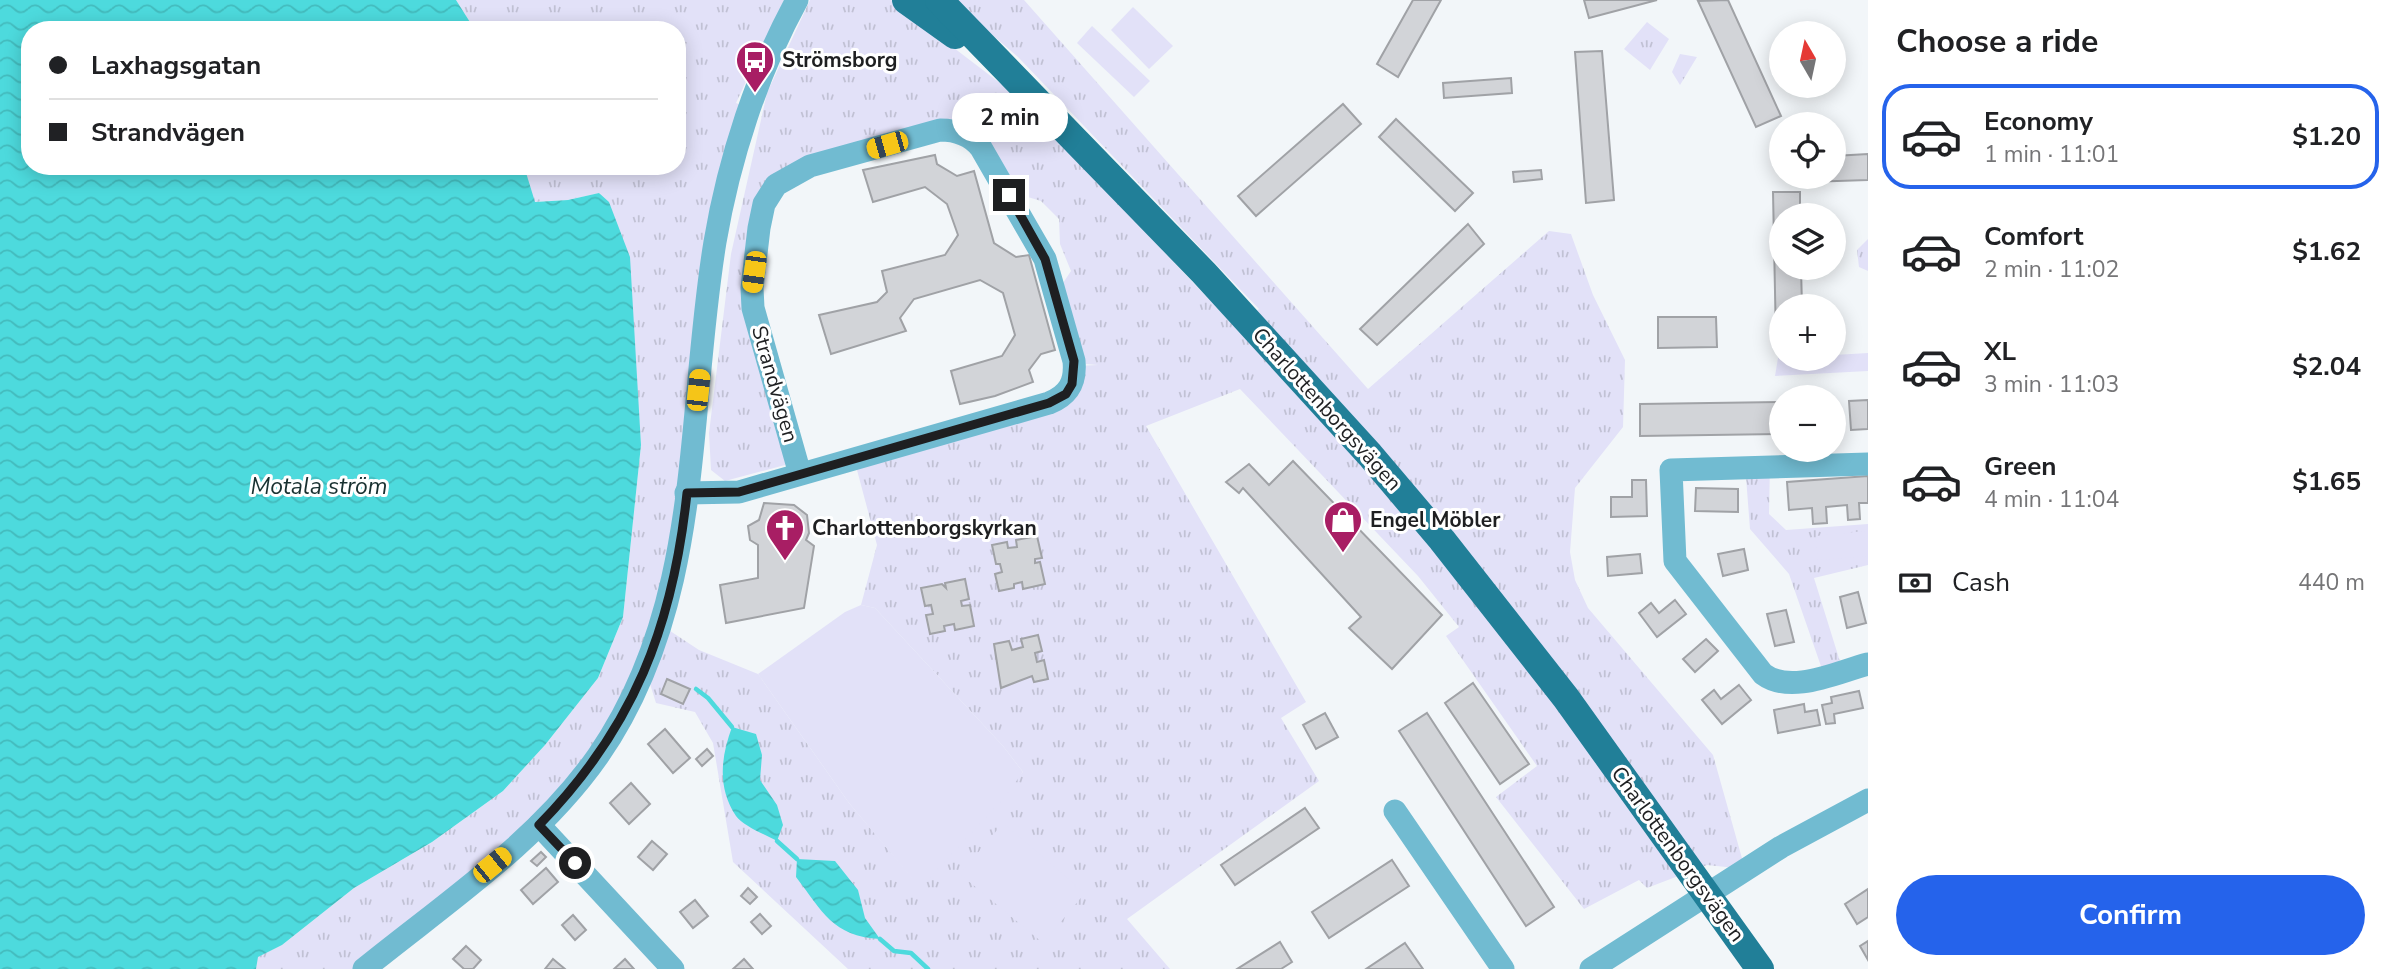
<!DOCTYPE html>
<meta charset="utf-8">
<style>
body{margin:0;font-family:"Nunito Sans",sans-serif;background:#f6f6f6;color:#202124;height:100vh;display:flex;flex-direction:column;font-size:26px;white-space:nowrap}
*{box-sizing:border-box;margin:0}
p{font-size:23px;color:#757577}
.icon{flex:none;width:38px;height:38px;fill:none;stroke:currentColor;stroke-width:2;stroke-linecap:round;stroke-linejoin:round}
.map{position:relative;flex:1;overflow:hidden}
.drawer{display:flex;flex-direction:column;background:#fff;width:525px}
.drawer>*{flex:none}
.hud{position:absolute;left:21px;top:21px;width:665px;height:154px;border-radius:28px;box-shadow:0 4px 18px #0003;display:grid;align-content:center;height:154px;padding:0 28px;background:#fff}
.needle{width:46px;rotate:351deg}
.buttons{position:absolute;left:1769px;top:21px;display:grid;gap:14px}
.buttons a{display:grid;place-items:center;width:77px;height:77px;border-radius:50%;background:#fff;box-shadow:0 4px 18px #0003;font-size:35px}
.end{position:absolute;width:32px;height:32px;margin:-16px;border:9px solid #1e1f21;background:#fff;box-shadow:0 0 0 4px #fff}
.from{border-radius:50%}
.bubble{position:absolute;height:49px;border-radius:24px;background:#fff;box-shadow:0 4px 18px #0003;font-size:23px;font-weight:700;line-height:49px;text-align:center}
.car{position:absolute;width:21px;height:42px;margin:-21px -10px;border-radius:9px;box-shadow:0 0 5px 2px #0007;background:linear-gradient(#f5c518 24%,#345 0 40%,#f5c518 0 76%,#345 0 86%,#f5c518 0)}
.hud b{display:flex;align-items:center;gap:24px;height:66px;font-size:26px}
.hud b+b{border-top:2px solid #e0e0e0}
.hud i{width:18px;height:18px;background:#202124}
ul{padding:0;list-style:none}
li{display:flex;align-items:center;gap:21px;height:105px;margin:0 14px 10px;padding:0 14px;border:4px solid transparent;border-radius:28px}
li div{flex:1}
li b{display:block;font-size:26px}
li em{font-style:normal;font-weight:700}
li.current{border-color:#2563eb}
li>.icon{width:63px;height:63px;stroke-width:1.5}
h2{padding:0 28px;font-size:32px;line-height:84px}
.pay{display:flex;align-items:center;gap:18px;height:77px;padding:0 28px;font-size:26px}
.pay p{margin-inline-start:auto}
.primary-button{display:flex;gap:14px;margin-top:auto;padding:14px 28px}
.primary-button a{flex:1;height:80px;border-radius:42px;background:#2563eb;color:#fff;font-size:28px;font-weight:700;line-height:80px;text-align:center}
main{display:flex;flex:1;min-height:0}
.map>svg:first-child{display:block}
</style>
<main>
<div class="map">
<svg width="1868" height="969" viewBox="0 0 1868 969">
<defs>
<pattern id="grass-tufts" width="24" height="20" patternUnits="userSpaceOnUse" patternTransform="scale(1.75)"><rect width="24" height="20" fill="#e2e1f8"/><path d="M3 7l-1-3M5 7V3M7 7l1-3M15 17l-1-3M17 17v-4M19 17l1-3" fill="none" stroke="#c1c1d4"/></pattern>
<pattern id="water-waves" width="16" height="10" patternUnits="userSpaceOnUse" patternTransform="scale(1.75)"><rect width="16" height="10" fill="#4ddadd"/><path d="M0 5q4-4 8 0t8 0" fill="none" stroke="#43bbbd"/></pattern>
</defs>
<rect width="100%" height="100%" fill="#f2f6f9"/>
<g fill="url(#grass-tufts)">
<path d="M456,0H784L736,103L749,108L661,625L699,650L758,674L849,803L920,887L1023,772L1003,746L875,608L861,605L877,545L853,455L1066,394L1076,366L1098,365L1086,364L1061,286L1071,271L1060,244L1059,219L1041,201L1018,194L966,129L790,166L747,266L789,454L785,465L725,481L711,470L709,433L731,254L767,93L810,0H891L1017,96L1235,327L1259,309L1018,57L952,0H1024L1368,389L1549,231L1571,234L1593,295L1625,360L1623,427L1575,488L1570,552L1575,580L1588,608L1713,755L1745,869L1707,865L1647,888L1639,880L1584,909L1496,797L1537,766L1446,636L1459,627L1418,576L1240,389L1146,426L1306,702L1281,718L1319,781L1127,919L1170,969H848L733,862L713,743L695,712L656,703L645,668L573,786L355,969H256L257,957L282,945L354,888L432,842L503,791L545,745L598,678L623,617L641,445L636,381L600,193L568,200L534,202L524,166H677V30H475Z"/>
<path d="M1647,22L1669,39L1650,70L1624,49Z"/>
<path d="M1680,54L1697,57L1680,85L1672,72Z"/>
<path d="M1868,239V271L1859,267L1857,250Z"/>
<path d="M1745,464H1770L1769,514L1786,530L1868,524V565L1814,578L1842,668L1823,672L1789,574L1750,529Z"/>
</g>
<g fill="#e2e1f8">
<path d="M1133,7L1173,46L1149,69L1111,30Z"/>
<path d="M1092,26L1150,81L1134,97L1077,43Z"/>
<path d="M1868,353V371L1775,376L1778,358L1834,359V355Z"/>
<path d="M1864,531L1866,556L1818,560L1816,536Z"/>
<path d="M861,605L875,608L1003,746L1023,772L1004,798L920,888L849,803L758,674L845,612Z"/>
<path d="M1003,823L1085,893L1043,943L960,874Z"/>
</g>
<g fill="url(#water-waves)">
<path d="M0,0H456L475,30H30V166H524L535,202L568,200L599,193L609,202L630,257L641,445L623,617L598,678L545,745L503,791L432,842L354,888L282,945L258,957L256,969H0Z"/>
<path d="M732,727L756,734L762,755L760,780L777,805L783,825L777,841C766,835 743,826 736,816C717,787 721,757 732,727Z"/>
<path d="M797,859L835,861L858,890L865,918L880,939C832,936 823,912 796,877Z"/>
</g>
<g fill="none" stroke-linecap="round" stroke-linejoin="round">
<g stroke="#4ddadd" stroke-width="4.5">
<path d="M696,689L708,698L732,727"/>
<path d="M777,841L797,859"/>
<path d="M880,939L894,951L911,953L928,969"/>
</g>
</g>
<g fill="#d2d4d8" stroke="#a0a2a6" stroke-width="2">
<path d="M1413,0H1441L1398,77L1377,64Z"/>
<path d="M1584,0H1657L1589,18Z"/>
<path d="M1728,0L1781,116L1756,127L1698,1Z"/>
<path d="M1602,51L1614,200L1586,203L1575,52Z"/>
<path d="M1511,78L1512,93L1444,98L1443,83Z"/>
<path d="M1343,104L1361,124L1256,216L1238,196Z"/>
<path d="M1396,119L1473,193L1455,211L1379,137Z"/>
<path d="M1868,154V180L1807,182L1806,177H1834V156Z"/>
<path d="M935,155L937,164L957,176L974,171L994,243L1016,257L1029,255L1055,350L1041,354L1029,370L1033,382L995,396L960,404L951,371L1002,356L1015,335L1003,293L980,280L914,299L900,318L906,331L831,354L819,315L877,302L887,292L882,271L945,255L958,235L947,204L925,187L873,202L863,170Z"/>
<path d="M1541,170L1542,179L1514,182L1513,172Z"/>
<path d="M1773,192H1800V215H1782V268H1801L1802,306H1782V340L1776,341Z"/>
<path d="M1468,224L1484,244L1377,345L1360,329Z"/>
<path d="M1658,317H1716L1717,347L1658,348Z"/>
<path d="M1868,400V429L1851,430L1849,401Z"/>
<path d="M1782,402V434L1640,436V404Z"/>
<path d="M1293,461L1442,615L1392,669L1349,628L1361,617L1243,488L1239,493L1226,482L1249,464L1269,485Z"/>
<path d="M1868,476V503H1859L1860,519L1848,520L1847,505L1826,507L1827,523L1813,524L1812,508L1789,510L1787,482Z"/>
<path d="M1632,480H1646L1647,516L1611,517V497H1632Z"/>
<path d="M1696,488L1738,489V512L1695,511Z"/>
<path d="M764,503L794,505L807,515L809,533L806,540L814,546L804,608L726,623L720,585L758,578V545L750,540L748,526L759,520Z"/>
<path d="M1037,536L1042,558L1035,559V563L1040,562L1045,584L1023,589L1022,582L1014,584V588L999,591L995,574L1002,572L1000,564H996L992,545L1007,542L1008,548L1017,547L1016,540Z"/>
<path d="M1744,549L1748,570L1723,576L1718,554Z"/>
<path d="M1640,554L1642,573L1608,576L1607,557Z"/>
<path d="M965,579L969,599L961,601L962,606L970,605L974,626L955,630L954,624L944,626L945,631L930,634L926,615L933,614L931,605L925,606L921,588L942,584L946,588L945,583Z"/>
<path d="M1858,592L1866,623L1847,628L1840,597Z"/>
<path d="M1675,600L1686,614L1657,637L1639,613L1651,603L1659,613Z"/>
<path d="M1786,610L1794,642L1775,646L1767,614Z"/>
<path d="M1038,635L1042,651L1035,653L1037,662L1044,660L1048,679L1034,682L1032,676L1001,688L994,644L1009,641L1012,650L1023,647L1021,639Z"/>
<path d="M1706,639L1718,651L1695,672L1683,659Z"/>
<path d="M667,679L690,689L683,704L661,694Z"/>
<path d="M1473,683L1529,764L1500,784L1445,703Z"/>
<path d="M1739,685L1751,700L1722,724L1702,700L1714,690L1721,699Z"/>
<path d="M1859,691L1863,708L1834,714L1835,723L1826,724L1822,705L1832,703L1831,697Z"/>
<path d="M1804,704L1805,712L1817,710L1820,725L1778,733L1774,710Z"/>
<path d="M1325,713L1338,737L1316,749L1303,725Z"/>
<path d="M1427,713L1554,907L1526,926L1399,731Z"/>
<path d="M665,729L690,758L673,773L648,744Z"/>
<path d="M707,749L713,756L702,766L696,759Z"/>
<path d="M631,783L650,804L629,824L610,803Z"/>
<path d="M1305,808L1319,828L1235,885L1221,865Z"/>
<path d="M652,841L667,854L653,870L638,857Z"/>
<path d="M541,852L546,857L537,866L531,861Z"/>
<path d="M1392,860L1409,886L1329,938L1312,912Z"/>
<path d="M546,868L558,882L533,904L521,890Z"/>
<path d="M748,888L757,897L750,904L741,896Z"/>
<path d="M1868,889V917L1857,924L1845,904Z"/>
<path d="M695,900L708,916L693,928L680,912Z"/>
<path d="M760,914L771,926L762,934L751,922Z"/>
<path d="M573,915L586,930L575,940L562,925Z"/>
<path d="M1868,941V960L1860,946Z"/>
<path d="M1280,942L1292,962L1281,969H1237Z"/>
<path d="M1405,943L1423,969H1366Z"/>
<path d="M466,946L481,960L473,969H464L453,959Z"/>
<path d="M553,959L565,969H545Z"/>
<path d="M625,959L634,969H614Z"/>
<path d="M744,959L753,969H733Z"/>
</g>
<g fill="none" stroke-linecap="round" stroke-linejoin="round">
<g stroke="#71bbd1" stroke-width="23">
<path d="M1868,464L1671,470L1675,561L1763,674C1791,695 1837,672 1868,664"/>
<path d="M686,493L739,492L1049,403C1069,395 1076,382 1074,361L1045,259L981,148C971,135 956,130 940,130L810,166L776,185L764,204L759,228L752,288L753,308L800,474"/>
<path d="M1395,811L1503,969"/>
<path d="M539,825L673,969"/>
<path d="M364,969C444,904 538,842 598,756C704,603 686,418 715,242C729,159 757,73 797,0"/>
<path d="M1591,969L1781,847L1868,800"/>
</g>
<g stroke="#217f98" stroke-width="28">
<path d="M906,0L955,35"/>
<path d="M939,0L1204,273L1370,455L1442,540L1566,698L1760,969"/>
</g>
</g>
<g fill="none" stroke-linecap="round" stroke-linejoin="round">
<path stroke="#1e1f21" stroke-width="9" d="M575,863L539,825C634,728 673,626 687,493L739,492L1049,403L1066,394L1072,384L1074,361L1045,259L1009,195"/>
</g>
<defs>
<symbol id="bus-pin" viewBox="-11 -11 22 30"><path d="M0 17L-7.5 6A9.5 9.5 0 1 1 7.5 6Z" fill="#a81e64" stroke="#fff"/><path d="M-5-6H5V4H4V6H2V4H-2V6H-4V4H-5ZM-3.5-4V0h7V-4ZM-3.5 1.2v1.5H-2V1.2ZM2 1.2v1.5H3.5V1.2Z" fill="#fff"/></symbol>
<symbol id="shop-pin" viewBox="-11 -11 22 30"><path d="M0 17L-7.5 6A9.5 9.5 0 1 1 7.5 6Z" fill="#a81e64" stroke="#fff"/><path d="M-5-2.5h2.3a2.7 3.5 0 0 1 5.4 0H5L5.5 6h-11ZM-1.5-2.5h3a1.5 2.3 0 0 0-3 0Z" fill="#fff"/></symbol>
<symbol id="church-pin" viewBox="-11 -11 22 30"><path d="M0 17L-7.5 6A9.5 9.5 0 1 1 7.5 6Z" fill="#a81e64" stroke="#fff"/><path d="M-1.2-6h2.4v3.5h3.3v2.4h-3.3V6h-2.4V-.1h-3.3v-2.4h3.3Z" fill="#fff"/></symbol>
</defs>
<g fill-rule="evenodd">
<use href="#bus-pin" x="733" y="38" width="44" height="60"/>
<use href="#shop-pin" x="1321" y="498" width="44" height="60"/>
<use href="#church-pin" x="763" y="506" width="44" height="60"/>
</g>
<g text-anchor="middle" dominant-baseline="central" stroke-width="6" stroke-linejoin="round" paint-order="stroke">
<g font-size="21" font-weight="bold" fill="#1e1f21" stroke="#fff" text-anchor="start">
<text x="782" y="60">Strömsborg</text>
<text x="1370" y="520">Engel Möbler</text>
<text x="812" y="528">Charlottenborgskyrkan</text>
</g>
<g font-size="21" fill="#1e1f21" stroke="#fff">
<text transform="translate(775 384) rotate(74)">Strandvägen</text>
<text transform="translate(1327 409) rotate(48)">Charlottenborgsvägen</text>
<text transform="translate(1678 854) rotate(54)">Charlottenborgsvägen</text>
</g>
<g font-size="23" font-style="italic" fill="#183030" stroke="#fff">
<text x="319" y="486">Motala ström</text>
</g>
</g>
</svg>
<div class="buttons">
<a><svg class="needle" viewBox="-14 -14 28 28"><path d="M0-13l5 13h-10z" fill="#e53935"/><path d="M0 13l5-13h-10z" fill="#757577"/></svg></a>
<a><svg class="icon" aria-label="locate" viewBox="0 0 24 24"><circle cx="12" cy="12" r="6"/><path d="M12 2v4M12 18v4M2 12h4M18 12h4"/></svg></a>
<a><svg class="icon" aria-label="layers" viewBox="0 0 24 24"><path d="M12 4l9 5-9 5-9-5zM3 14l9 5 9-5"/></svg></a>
<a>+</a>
<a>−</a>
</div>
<i class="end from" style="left:575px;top:863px"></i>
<i class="end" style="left:1009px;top:195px"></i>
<div class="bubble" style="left:952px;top:93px;width:116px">2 min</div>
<i class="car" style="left:887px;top:145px;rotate:254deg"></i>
<i class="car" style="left:754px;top:272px;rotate:188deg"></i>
<i class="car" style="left:698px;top:390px;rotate:6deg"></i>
<i class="car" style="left:492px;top:865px;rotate:51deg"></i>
<div class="hud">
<b><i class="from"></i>Laxhagsgatan</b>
<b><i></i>Strandvägen</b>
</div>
</div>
<section class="drawer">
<h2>Choose a ride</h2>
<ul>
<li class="current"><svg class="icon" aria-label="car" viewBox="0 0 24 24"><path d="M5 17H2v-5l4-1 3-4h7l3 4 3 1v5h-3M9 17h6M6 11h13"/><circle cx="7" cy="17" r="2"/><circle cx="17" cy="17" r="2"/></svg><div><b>Economy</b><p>1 min · 11:01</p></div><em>$1.20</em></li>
<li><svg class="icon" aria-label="car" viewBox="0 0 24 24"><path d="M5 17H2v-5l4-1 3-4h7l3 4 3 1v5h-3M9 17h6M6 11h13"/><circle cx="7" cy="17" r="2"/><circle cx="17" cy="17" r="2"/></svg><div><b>Comfort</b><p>2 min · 11:02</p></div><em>$1.62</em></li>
<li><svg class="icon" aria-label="car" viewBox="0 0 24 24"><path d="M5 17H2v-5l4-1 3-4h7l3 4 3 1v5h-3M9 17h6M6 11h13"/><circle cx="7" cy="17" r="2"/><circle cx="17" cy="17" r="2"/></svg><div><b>XL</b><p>3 min · 11:03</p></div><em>$2.04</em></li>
<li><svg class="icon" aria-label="car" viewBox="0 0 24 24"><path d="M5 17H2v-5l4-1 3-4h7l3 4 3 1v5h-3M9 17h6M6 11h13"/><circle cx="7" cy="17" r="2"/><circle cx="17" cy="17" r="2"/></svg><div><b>Green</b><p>4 min · 11:04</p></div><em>$1.65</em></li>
</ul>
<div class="pay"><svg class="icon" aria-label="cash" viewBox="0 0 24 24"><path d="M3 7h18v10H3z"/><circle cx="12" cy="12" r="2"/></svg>Cash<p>440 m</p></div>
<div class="primary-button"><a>Confirm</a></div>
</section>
</main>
